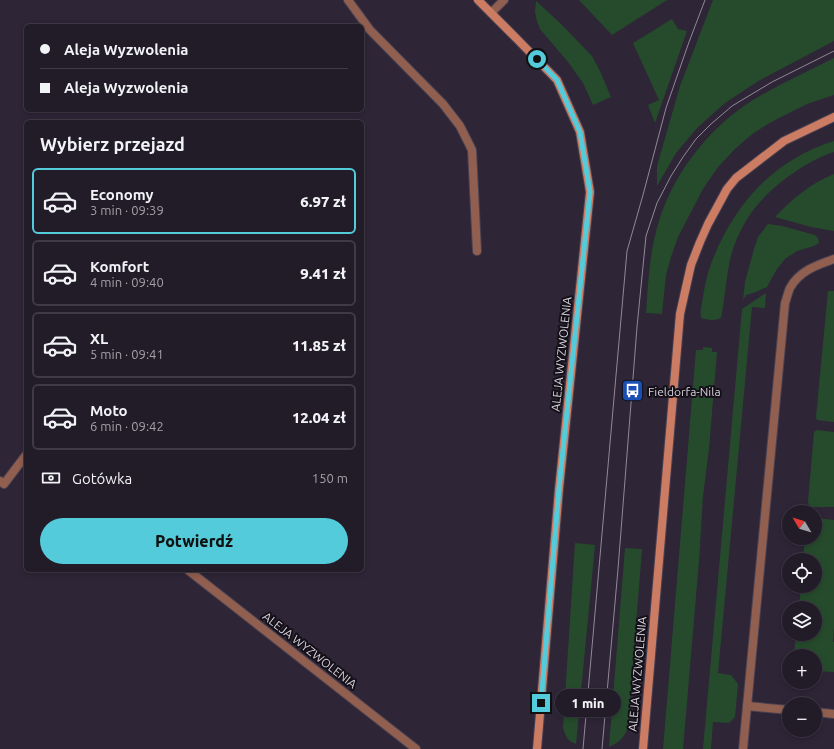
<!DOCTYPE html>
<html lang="pl">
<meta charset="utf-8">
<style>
body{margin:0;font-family:Ubuntu,sans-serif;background:#2e2935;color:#f1f3f6;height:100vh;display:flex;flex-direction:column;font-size:15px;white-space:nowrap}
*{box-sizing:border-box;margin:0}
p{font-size:13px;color:#a2a1a8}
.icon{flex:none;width:22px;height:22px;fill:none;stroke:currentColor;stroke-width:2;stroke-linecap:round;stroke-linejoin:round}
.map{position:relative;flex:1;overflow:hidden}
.side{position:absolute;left:24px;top:120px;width:340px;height:452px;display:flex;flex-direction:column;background:#221c29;border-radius:6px;box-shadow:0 2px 6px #0003,0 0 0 1px #3f3a46}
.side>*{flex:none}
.hud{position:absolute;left:24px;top:24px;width:340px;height:88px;border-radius:6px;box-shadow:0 2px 6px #0003,0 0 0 1px #3f3a46;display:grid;align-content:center;height:88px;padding:0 16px;background:#221c29}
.needle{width:26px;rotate:308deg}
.tools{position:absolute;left:782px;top:505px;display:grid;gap:8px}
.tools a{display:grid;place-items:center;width:40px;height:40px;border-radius:50%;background:#221c29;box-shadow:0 2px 6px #0003,0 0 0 1px #3f3a46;font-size:20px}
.end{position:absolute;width:18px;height:18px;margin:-9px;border:5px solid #53cbdb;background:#111;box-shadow:0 0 0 2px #111}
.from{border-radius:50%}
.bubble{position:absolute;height:28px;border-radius:14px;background:#221c29;box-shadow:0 2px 6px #0003,0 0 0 1px #3f3a46;font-size:13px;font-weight:800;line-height:28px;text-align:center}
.hud b{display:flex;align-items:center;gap:14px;height:38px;font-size:15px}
.hud b+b{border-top:1px solid #3f3a46}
.hud i{width:10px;height:10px;background:#f1f3f6}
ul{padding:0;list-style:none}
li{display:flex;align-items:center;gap:12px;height:66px;margin:0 8px 6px;padding:0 8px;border:2px solid #3f3a46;border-radius:6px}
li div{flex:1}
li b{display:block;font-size:15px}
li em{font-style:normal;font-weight:800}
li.selected{border-color:#53cbdb}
li>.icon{width:36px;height:36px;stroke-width:1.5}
h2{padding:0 16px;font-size:18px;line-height:48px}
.pay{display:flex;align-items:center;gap:10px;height:44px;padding:0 16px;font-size:15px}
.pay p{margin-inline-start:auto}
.cta{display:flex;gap:8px;margin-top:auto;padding:8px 16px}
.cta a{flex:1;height:46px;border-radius:24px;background:#53cbdb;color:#111;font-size:16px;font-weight:800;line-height:46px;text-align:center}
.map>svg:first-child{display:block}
</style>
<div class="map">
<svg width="834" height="749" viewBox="0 0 834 749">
<rect width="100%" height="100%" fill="#2e2537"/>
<g fill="#254b2c">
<path d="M579,0H667L612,35Z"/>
<path d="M713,0H834V41L760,80L725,103L698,127L676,153L657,186V166L680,86Z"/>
<path d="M536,1L560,23L592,56L600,71L611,97L593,105L583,83L568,62L540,29L537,21L535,12Z"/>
<path d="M672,19L678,29L687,31L655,123L648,105L659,100L633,43Z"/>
<path d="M834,58V95L807,104L783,116L768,124L751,135L735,149L718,167L703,189L678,237L671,257L666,275L662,314L646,313C648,286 649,258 656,232C669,178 707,129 753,100C779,84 807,72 834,58Z"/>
<path d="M834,141V152C805,161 769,188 751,213C744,223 738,235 734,246C726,269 726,294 721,318C716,321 706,320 701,318C700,314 701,308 702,303C704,290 706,277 711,264C733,205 773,160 834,141Z"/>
<path d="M834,174V231L811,227L775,217C792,199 811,183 834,174Z"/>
<path d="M768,224L782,226L815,235L818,238L819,243L814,246L797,251L785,259L777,269L767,287L756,292L746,295L743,300L745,282L754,249L758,237Z"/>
<path d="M828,291H834V422L817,420L816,417Z"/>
<path d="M766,293L765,308L752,307L718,673L731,675L738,684L735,717L729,723L713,722L711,749H703L742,309Z"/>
<path d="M703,347L712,348V352H717L709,449L703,496L699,561L683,749H663L696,350H703Z"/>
<path d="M817,430L834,432V507H813L809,506L808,502L814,432Z"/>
<path d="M815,518L834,520V629L833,642H834V672L815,671V656H794L796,634H815V608H799L801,586H815V560H803L805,538H815Z"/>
<path d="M575,543L595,545L576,744C567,741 565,735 563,727Z"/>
<path d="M625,548L642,549L628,725C626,736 620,742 609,747Z"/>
</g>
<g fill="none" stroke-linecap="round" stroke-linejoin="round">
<defs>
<path id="lane" d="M491,13L504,0"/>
<g id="street">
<path d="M348,0L370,30L443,104L460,126L472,150L477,251"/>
<path d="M0,481L4,484L26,455"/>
<path d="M188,570L416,749"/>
<path d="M747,706L789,710"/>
<path d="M815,712L834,714"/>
<path d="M743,749L785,303C787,298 788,292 790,288C799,271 817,265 834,259"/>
</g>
<g id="secondary">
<path d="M478,0L517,39L557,80L580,132L590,192L559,489L537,749"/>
<path d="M643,749L680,314L691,265L700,242L708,224L727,189L736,178L784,141L834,117"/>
</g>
</defs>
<use href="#lane" stroke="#494151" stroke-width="10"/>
<use href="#street" stroke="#494151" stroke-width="10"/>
<use href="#secondary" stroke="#494151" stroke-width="10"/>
<use href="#lane" stroke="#915f4f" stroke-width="8"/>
<use href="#street" stroke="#915f4f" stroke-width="8"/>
<use href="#secondary" stroke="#cb7c63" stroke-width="8"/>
<g stroke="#918997" stroke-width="1">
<path d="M583,749L627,251L643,195L666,108L689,42L705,0"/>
<path d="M602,749L618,569L637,327L646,236L657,203L671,176L683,157L696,139L711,124L732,106L772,82L834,51"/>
</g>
</g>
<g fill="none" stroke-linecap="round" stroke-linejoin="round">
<path stroke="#53cbdb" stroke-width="5" d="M537,59L557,80L580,132L590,192L559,488L541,703"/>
</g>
<defs>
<symbol id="bus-square" viewBox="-11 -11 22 22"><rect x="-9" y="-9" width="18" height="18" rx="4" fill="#1a4fb4" stroke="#141018"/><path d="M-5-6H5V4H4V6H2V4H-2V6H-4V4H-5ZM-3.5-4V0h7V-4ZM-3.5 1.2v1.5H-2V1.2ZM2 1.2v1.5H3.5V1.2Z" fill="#fff"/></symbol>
</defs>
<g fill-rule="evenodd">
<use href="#bus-square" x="620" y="378" width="25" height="25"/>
</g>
<g text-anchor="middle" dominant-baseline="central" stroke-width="4" stroke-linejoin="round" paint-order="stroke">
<g font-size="12" fill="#d7d1dc" stroke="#141018">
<text transform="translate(561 354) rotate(-84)">ALEJA WYZWOLENIA</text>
<text transform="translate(310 650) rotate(38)">ALEJA WYZWOLENIA</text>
<text transform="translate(637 674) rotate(-85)">ALEJA WYZWOLENIA</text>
</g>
<g font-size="12" fill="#d7d1dc" stroke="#141018" text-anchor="start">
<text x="648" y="391">Fieldorfa-Nila</text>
</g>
</g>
</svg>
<div class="tools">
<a><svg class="needle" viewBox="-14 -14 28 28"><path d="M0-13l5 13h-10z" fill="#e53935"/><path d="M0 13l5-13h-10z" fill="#a2a1a8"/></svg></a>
<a><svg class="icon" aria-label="locate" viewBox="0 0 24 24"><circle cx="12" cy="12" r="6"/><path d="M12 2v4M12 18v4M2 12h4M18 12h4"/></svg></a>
<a><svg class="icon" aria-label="layers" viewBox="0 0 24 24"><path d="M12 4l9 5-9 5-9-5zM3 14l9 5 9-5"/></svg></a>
<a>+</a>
<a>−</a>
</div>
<i class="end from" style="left:537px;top:59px"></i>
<i class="end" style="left:541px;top:703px"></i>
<div class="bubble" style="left:555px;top:689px;width:66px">1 min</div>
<div class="hud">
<b><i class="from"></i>Aleja Wyzwolenia</b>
<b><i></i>Aleja Wyzwolenia</b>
</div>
<section class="side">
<h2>Wybierz przejazd</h2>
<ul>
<li class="selected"><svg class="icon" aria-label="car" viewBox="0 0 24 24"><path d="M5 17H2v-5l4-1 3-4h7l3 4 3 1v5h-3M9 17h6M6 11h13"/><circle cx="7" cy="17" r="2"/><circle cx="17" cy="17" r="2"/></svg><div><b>Economy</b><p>3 min · 09:39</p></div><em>6.97 zł</em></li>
<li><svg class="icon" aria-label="car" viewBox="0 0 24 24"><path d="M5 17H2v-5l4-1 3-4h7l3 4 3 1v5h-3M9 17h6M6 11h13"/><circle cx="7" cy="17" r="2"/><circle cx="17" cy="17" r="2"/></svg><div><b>Komfort</b><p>4 min · 09:40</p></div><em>9.41 zł</em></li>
<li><svg class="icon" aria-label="car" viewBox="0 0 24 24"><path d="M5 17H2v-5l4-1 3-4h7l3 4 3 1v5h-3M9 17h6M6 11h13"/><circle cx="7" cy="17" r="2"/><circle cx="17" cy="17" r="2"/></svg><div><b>XL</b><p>5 min · 09:41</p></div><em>11.85 zł</em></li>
<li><svg class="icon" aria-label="car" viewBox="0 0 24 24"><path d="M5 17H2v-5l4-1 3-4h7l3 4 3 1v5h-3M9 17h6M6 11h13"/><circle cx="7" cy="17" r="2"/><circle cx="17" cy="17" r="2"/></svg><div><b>Moto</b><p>6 min · 09:42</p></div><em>12.04 zł</em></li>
</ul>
<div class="pay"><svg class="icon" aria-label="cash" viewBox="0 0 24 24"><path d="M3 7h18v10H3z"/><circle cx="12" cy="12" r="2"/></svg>Gotówka<p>150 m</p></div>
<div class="cta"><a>Potwierdź</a></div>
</section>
</div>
